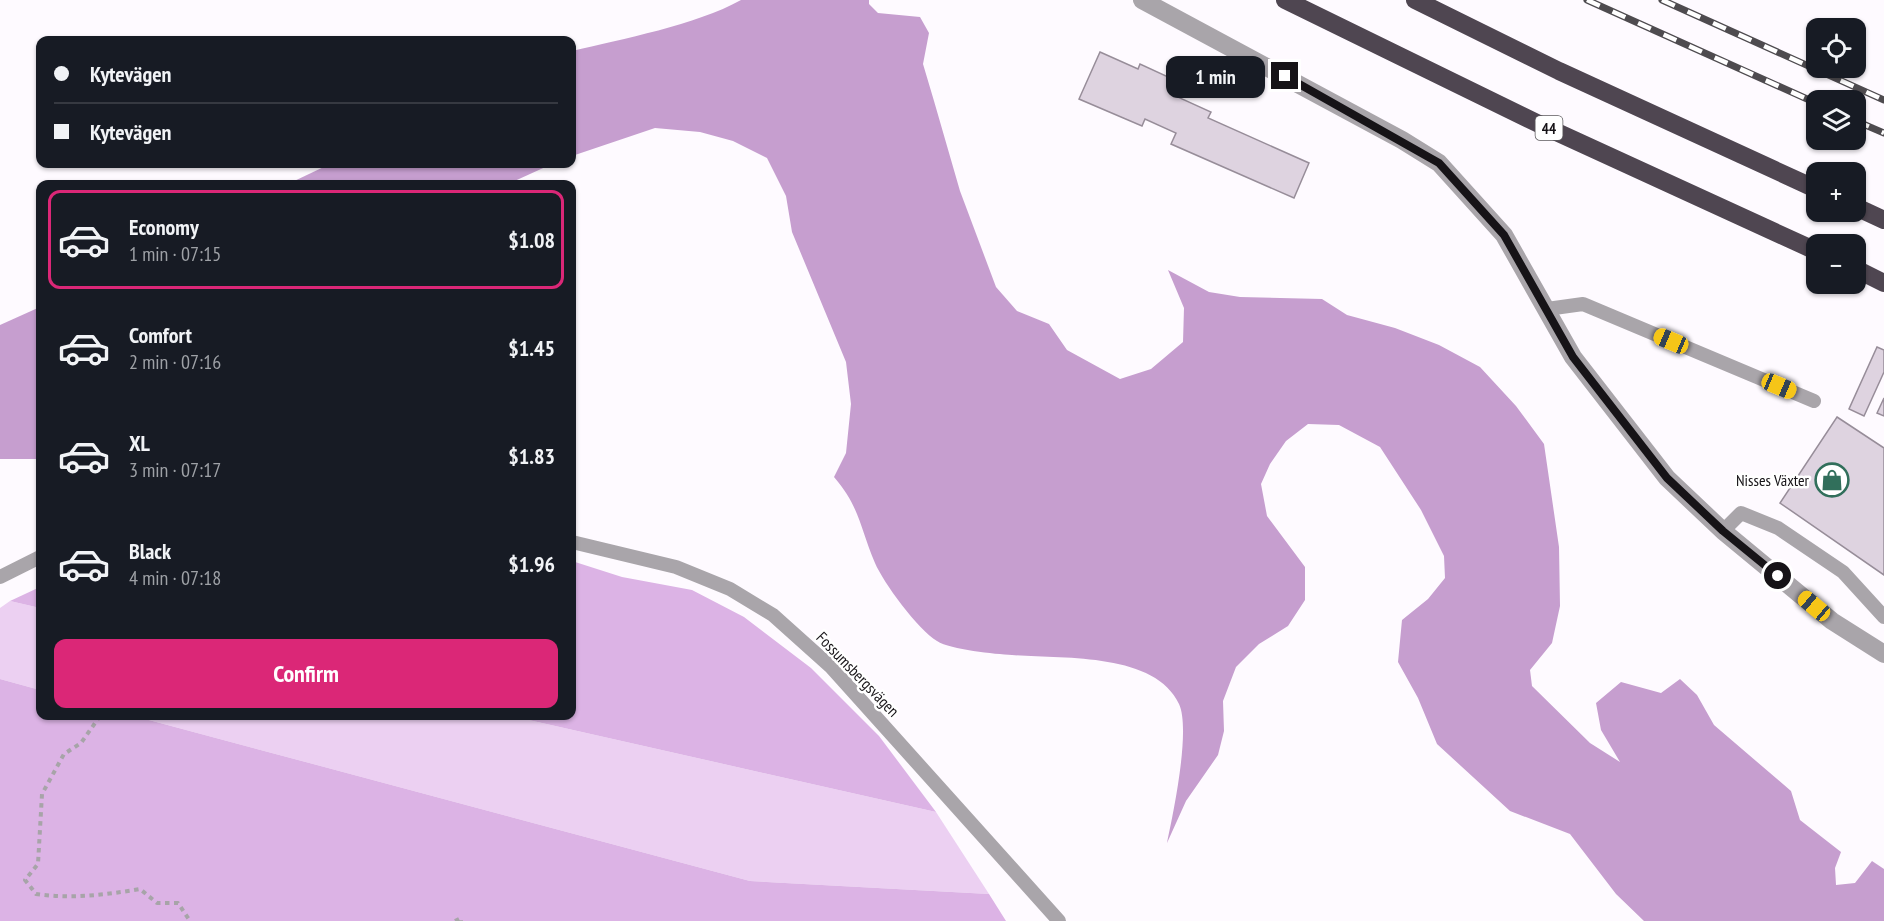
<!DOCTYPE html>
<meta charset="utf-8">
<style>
body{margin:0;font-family:"PT Sans Narrow",sans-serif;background:#242831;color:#f1f3f6;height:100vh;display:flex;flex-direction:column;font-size:22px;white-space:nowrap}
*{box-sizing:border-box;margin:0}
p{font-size:20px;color:#9ea1a6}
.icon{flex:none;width:33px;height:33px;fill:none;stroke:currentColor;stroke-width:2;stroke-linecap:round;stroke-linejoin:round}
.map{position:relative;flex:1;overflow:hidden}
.panel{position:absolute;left:36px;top:180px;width:540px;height:540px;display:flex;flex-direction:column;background:#171b24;border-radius:12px;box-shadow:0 2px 4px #0004}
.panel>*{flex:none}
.top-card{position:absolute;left:36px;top:36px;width:540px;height:132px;border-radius:12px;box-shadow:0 2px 4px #0004;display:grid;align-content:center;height:132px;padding:0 18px;background:#171b24}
.controls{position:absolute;left:1806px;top:18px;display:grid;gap:12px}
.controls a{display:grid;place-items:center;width:60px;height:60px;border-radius:12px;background:#171b24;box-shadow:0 2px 4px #0004;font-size:30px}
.end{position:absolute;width:27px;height:27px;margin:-14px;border:8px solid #161317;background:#fff;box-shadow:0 0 0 3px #fff}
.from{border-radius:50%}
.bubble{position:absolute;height:42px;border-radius:12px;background:#171b24;box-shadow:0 2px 4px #0004;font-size:20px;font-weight:600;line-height:42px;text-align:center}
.car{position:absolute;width:18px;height:36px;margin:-18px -9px;border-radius:8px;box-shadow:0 0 4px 2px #0007;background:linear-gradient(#f5c518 24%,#345 0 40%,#f5c518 0 76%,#345 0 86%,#f5c518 0)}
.top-card b{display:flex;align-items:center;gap:21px;height:57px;font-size:22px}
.top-card b+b{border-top:2px solid #363941}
.top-card i{width:15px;height:15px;background:#f1f3f6}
ul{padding:10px 0 0;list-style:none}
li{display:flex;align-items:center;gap:18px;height:99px;margin:0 12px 9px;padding:0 6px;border:3px solid transparent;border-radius:12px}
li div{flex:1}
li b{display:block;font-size:22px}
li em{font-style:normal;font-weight:600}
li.current{border-color:#db2777}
li>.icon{width:54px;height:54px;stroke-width:1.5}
.primary-button{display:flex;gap:12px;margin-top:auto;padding:12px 18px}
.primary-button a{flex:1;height:69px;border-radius:12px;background:#db2777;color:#fff;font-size:24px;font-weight:600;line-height:69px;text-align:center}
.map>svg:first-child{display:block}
</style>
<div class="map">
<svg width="1884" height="921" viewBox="0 0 1884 921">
<rect width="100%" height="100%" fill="#fefaff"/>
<g fill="#ecd0f2">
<path d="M10,601L40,608V690L0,679V608Z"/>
<path d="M134,716H511L936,812L989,894L750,881Z"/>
</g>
<g fill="#dcb3e5">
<path d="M572,561L622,577L692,590L744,617L811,668L879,736L936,812L511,716H572Z"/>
<path d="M40,587V608L10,601Z"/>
<path d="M0,679L40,690V716H134L750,881L989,894L1006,921H0Z"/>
</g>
<g fill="#c69ecf">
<path d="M741,0H869V4L878,13L920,17L929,33L923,64L934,101L960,191L996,287L1017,311L1049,324L1067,350L1120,379L1151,369L1183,342L1184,308L1168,270L1209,292L1240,297L1322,299L1347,315L1395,328L1439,345L1480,367L1516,406L1544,444L1559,547L1560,606L1552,643L1530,670L1532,686L1590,743L1620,762L1601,730L1596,703L1621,682L1661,693L1680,679L1697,695L1714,725L1791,791L1800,820L1841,852L1835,868L1836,885L1855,883L1872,861L1884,869V921H1644L1616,894L1570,834L1510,811L1437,744L1418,698L1398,662L1402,620L1428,599L1445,578L1444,556L1421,510L1380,447L1339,425L1308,424L1286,441L1270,464L1261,484L1267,516L1305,567V600L1288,626L1259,644L1236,667L1223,701L1224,731L1218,755L1186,801L1167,843C1173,814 1191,730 1179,704C1155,652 1062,659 1012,655C995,654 951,650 937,641C918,630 883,582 875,563C860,528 860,507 834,477L846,453L851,404L846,362L792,232L786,196L767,158L733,141L700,132L655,128L572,156V51C622,39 696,25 741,0Z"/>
<path d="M330,164H552L508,184H288Z"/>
<path d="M40,307V459H0V325Z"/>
</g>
<g fill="#ded3e0" stroke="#978d99" stroke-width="1.5">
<path d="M1100,52L1138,69L1140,64L1177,81L1171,94L1211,112L1208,118L1309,163L1294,198L1171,144L1176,133L1145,119L1142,126L1079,99Z"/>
<path d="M1877,347L1884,350V372L1864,416L1849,409Z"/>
<path d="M1884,398V416L1877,413Z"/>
<path d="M1837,417L1884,448V575L1780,503Z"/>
</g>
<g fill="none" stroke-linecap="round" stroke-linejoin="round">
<g stroke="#a7a4a8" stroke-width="4" stroke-dasharray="4.5 4.5" stroke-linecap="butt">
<path d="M100,716L81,743L64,754L42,794L38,864L25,880L36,894C71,899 105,895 140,889L157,903H178L190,921"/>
<path d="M455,921L461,918V921"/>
</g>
<g stroke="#a9a5aa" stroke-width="14">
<path d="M1547,309L1583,304L1814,401"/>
<path d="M1723,531L1741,513L1778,528L1843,572L1884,617"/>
<path d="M572,542L676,567L730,589L773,615L831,667L1059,921"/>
<path d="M0,577L40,557"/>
</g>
<path stroke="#a9a5aa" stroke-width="18" d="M1142,0L1402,140L1439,163L1504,235L1573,357L1667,478L1723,531L1832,621L1884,654"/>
<g stroke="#4f4651" stroke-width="18">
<path d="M1285,0L1539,124L1816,251"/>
<path d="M1415,0L1559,71L1816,189"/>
<path d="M1856,207L1884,220"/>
<path d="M1856,269L1884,283"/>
</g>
<defs>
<g id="rail">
<path d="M1587,0L1816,103"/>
<path d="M1662,0L1884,100"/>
<path d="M1856,121L1884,133"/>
</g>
</defs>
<use href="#rail" stroke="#4e4b4f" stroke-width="7"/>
<use href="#rail" stroke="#fff" stroke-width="4.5" stroke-dasharray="14" stroke-linecap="butt"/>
</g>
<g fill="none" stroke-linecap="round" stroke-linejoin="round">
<path stroke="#161317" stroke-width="8" d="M1285,76L1439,163L1504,235L1573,357L1667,478L1723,531L1778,576"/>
</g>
<defs>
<symbol id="shop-ring" viewBox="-11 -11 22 22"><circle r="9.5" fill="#fff" stroke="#316f5b" stroke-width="1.5"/><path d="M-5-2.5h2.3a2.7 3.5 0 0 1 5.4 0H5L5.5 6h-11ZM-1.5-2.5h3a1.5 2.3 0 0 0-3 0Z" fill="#316f5b"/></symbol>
</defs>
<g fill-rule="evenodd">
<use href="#shop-ring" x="1813" y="461" width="38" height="38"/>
</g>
<g text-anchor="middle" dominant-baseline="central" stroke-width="5" stroke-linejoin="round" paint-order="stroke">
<rect fill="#fff" stroke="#5c5a5d" stroke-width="1.5" x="1535.5" y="116" width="27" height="24" rx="4.5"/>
<g font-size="15" font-weight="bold" fill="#161317">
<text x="1549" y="128">44</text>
</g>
<g font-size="16" fill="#161317" stroke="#fff" text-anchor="end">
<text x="1809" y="480">Nisses Växter</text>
</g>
<g font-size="16" fill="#161317" stroke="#fff">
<text transform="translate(858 674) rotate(46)">Fossumsbergsvägen</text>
</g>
</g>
</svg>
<div class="controls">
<a><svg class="icon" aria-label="locate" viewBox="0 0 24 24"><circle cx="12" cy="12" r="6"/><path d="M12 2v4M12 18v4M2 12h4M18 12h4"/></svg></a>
<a><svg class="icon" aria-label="layers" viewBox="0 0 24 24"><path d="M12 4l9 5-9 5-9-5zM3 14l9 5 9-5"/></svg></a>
<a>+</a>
<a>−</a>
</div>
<i class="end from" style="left:1778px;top:576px"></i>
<i class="end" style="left:1285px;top:76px"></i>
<div class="bubble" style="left:1166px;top:56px;width:99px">1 min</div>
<i class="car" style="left:1671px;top:341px;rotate:293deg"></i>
<i class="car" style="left:1779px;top:386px;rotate:113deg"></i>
<i class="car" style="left:1814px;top:606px;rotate:310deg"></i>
<div class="top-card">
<b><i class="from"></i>Kytevägen</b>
<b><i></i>Kytevägen</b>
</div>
<section class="panel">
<ul>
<li class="current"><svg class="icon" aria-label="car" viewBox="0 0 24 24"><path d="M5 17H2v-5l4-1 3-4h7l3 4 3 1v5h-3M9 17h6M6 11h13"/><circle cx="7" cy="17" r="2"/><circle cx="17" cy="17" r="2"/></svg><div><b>Economy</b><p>1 min · 07:15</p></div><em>$1.08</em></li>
<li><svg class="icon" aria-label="car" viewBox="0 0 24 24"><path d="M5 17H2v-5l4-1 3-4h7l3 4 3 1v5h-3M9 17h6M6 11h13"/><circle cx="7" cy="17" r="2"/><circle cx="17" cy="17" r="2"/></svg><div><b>Comfort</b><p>2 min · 07:16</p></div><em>$1.45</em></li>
<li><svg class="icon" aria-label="car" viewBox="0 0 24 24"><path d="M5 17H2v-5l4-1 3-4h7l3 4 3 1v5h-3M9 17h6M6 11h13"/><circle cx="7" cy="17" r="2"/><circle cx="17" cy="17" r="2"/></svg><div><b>XL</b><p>3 min · 07:17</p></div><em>$1.83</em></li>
<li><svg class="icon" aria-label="car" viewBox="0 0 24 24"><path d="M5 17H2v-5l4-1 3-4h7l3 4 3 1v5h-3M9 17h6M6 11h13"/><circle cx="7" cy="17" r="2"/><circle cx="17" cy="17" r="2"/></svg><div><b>Black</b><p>4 min · 07:18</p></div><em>$1.96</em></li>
</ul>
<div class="primary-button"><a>Confirm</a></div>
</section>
</div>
